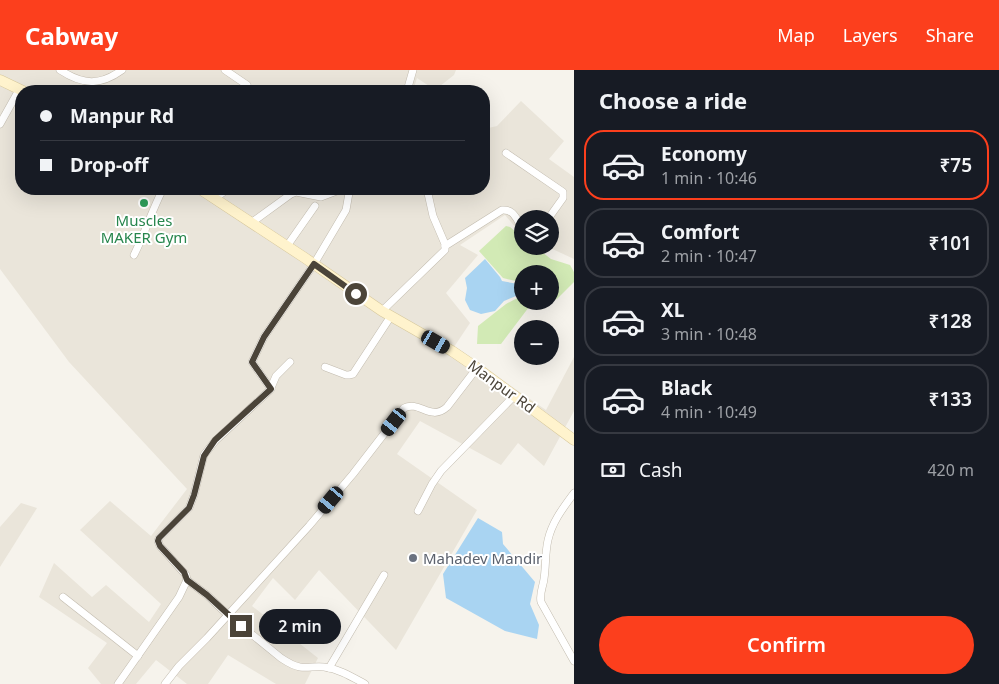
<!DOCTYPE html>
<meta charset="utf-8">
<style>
body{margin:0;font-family:"Noto Sans",sans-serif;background:#242831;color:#f1f3f6;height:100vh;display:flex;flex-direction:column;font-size:19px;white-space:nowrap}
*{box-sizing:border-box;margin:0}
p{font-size:16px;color:#9ea1a6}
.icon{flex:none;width:28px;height:28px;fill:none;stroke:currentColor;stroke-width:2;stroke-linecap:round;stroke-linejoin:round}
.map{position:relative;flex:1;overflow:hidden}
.sheet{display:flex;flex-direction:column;background:#171b24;width:425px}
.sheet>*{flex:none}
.top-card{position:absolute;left:15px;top:15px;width:475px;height:110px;border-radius:20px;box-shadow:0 5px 20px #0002;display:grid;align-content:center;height:110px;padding:0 25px;background:#171b24}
.fabs{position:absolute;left:514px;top:140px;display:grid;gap:10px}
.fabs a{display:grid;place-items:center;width:45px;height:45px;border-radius:50%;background:#171b24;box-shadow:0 5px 20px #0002;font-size:25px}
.end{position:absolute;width:22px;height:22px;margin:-11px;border:6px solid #4b4439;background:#fff;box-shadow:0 0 0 2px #fff}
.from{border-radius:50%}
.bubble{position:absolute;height:35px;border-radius:18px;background:#171b24;box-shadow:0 5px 20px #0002;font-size:16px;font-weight:600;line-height:35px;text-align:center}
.car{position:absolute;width:15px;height:30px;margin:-15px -8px;border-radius:6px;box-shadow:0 0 4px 1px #0007;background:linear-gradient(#222 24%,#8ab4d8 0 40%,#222 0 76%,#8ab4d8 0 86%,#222 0)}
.top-card b{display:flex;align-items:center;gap:18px;height:48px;font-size:19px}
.top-card b+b{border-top:1px solid #363941}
.top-card i{width:12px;height:12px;background:#f1f3f6}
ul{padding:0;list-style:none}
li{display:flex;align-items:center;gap:15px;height:70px;margin:0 10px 8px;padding:0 15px;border:2px solid #363941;border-radius:20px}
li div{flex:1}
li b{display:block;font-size:19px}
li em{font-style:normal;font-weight:600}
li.current{border-color:#fc3f1d}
li>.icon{width:45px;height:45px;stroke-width:1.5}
h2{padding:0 25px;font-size:22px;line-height:60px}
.pay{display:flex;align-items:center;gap:12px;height:55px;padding:0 25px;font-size:19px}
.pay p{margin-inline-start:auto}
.button{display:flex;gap:10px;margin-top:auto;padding:10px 25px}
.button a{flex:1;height:58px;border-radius:30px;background:#fc3f1d;color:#fff;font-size:20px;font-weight:600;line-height:58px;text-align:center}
header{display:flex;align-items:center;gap:30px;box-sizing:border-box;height:70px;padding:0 25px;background:#fc3f1d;color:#fff}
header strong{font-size:24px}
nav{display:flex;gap:28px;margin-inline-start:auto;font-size:18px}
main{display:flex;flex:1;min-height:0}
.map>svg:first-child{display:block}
</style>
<header>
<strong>Cabway</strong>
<nav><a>Map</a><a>Layers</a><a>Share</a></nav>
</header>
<main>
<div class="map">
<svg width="574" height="614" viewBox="0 0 574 614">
<rect width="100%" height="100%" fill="#f6f3ec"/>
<g fill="#eae5da">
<path d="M0,0H456L454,5L435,20L417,8L413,21H21V119H484V59L497,56L521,31L564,71L549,89L574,107V189L546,176H550V149H522V165L505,145L460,175L478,185L446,223L470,253L454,277L546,340L574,287V341L544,396L518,373L501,395L420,351L397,384L477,440L396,580L319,500L295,530L273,508L252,536L318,588L305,614H276L228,585L208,614H187L156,590L136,614H101L88,598L107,573L39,527L54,493L92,527L106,515L149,552L161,534L80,460L110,431L151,466L187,419L69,292L0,199Z"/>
<path d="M21,433L37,438L0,497V457Z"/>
</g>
<path fill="#d2eab5" d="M506,156L510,157L522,167V176H534L551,189L570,195L574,202V212L557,229L550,230V204H522V231H543L532,233L501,274H477L478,256L506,234L521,226L520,212L503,208L479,181Z"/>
<g fill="#a9d4f2">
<path d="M485,189L500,207L502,211L518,214L520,223L516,226L504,231L495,241L481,244L470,240L465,230L467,218L465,208Z"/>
<path d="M478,448L502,462L503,474L535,512L530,534L539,555L537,569L505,561L446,528L443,504Z"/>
</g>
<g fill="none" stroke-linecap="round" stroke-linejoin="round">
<defs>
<g id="minor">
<path d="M60,0C83,15 100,16 122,0"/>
<path d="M225,0L247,15"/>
<path d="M407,21L413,0"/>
<path d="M0,54L19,20"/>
<path d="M506,83L563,122V128L548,149"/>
<path d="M215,128L228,119"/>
<path d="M251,153L291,124L296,122L321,127L342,119"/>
<path d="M287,176L315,136"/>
<path d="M445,176L502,140C514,139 516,149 522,157"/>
<path d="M134,185C145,163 152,140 163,119"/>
<path d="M382,241L445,180V174L433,146L427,119"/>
<path d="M325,297L346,305H349L353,304L391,246"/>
<path d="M271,319L252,292L264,267L314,194L346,140L349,123L346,119"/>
<path d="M574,423C563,438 552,452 548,470C545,483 546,496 544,509C543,517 539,524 541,532L574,591"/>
<path d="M418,441L432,414L441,401L515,325"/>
<path d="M187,510L207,525L228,545L281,588C287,592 293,596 300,597C308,598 316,596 324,597C339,599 352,607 365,614"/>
<path d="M63,527L138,586"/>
<path d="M329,598L384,505"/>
<path d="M118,614L179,527L187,510L186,505L160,476L158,471L159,468L189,438L194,425L204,385L215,371L270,320L276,306L290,292"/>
<path d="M165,614L179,596L207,568L309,456L353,404L404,338C420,330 430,352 447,337L477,298"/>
</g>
<g id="secondary">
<path d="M0,10L23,21"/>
<path d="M200,119L305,188L382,241L452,281L477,298L574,370"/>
</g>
</defs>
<use href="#minor" stroke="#c2bbae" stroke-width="8"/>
<use href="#secondary" stroke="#d6c79b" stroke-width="11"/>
<use href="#minor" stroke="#fff" stroke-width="7"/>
<use href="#secondary" stroke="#fff3cd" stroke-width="10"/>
</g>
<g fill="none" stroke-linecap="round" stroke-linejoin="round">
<path stroke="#4b4439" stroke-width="6" d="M241,556L207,525L187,510L184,502L160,476L158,471L159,468L189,438L194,425L204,386L215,370L271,319L252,292L264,267L314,194L356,224"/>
</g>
<circle fill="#2e9e5b" stroke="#fff" stroke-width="2" cx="144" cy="133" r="5"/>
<circle fill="#6b7280" stroke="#fff" stroke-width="2" cx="413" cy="488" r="5"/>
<g text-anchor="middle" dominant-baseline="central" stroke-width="4" stroke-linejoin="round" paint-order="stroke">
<g font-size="15" fill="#27864d" stroke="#fff">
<text x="144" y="150">Muscles<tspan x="144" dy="17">MAKER Gym</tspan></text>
</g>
<g font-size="15" fill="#4b4439" stroke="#fff">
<text transform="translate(502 316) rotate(36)">Manpur Rd</text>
</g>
<g font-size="15" fill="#5b616d" stroke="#fff" text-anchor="start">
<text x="423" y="488">Mahadev Mandir</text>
</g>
</g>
</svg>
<div class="fabs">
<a><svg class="icon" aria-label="layers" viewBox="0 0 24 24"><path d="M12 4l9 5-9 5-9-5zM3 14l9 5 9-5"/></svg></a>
<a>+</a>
<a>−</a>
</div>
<i class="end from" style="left:356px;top:224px"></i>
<i class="end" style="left:241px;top:556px"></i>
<div class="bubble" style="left:259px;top:539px;width:82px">2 min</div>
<i class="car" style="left:436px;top:272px;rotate:120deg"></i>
<i class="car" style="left:394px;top:352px;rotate:218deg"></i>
<i class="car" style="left:331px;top:430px;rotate:220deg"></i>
<div class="top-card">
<b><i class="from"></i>Manpur Rd</b>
<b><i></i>Drop-off</b>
</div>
</div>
<section class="sheet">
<h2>Choose a ride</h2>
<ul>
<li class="current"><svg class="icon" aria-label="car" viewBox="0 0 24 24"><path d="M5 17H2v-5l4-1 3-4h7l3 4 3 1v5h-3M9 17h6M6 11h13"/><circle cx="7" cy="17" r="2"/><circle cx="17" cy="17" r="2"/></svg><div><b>Economy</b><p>1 min · 10:46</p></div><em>₹75</em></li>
<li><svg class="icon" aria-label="car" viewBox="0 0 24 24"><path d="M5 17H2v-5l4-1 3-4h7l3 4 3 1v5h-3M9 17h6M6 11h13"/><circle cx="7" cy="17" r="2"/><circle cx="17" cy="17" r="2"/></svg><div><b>Comfort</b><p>2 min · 10:47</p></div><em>₹101</em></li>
<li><svg class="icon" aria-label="car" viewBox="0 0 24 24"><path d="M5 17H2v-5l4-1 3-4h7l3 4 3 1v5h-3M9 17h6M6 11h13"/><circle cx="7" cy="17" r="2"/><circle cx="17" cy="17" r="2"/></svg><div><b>XL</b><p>3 min · 10:48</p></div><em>₹128</em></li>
<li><svg class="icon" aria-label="car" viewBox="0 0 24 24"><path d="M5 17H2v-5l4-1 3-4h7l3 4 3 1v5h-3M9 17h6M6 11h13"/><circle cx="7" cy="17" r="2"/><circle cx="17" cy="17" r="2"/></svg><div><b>Black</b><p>4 min · 10:49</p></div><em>₹133</em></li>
</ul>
<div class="pay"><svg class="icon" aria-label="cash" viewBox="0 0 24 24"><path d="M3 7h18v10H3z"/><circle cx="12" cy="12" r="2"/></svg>Cash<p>420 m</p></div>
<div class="button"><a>Confirm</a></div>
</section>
</main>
